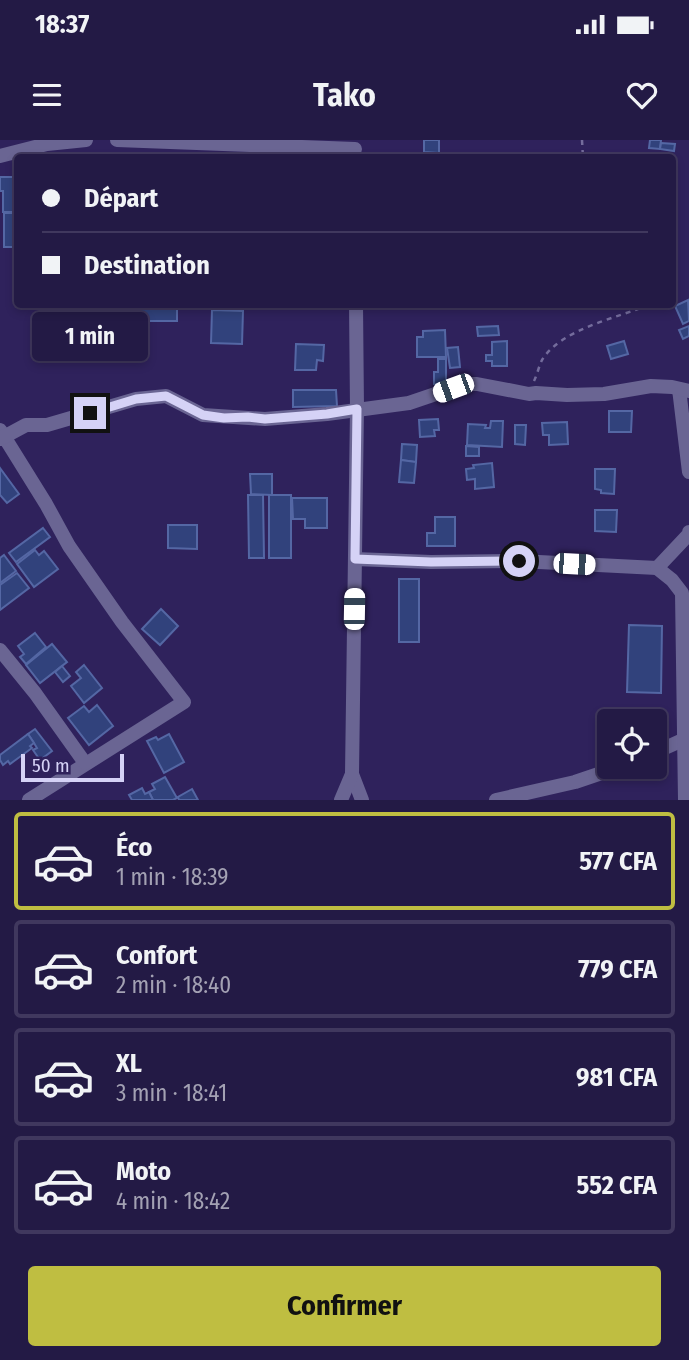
<!DOCTYPE html>
<html lang="fr">
<meta charset="utf-8">
<style>
body{margin:0;font-family:"Fira Sans Condensed",sans-serif;background:#2b234c;color:#f1f3f6;height:100vh;display:flex;flex-direction:column;font-size:26px;white-space:nowrap}
*{box-sizing:border-box;margin:0}
p{font-size:23px;color:#a3a1b3}
.icon{flex:none;width:38px;height:38px;fill:none;stroke:currentColor;stroke-width:2;stroke-linecap:round;stroke-linejoin:round}
.map{position:relative;height:660px;overflow:hidden}
.panel{display:flex;flex-direction:column;background:#231a45;flex:1}
.panel>*{flex:none}
.top-card{position:absolute;left:14px;top:14px;width:662px;height:154px;border-radius:7px;box-shadow:0 4px 10px #0003,0 0 0 2px #40385e;display:grid;align-content:center;height:154px;padding:0 28px;background:#231a45}
.tools{position:absolute;left:597px;top:569px;display:grid;gap:14px}
.tools a{display:grid;place-items:center;width:70px;height:70px;border-radius:7px;background:#231a45;box-shadow:0 4px 10px #0003,0 0 0 2px #40385e;font-size:35px}
.scale{position:absolute;left:21px;bottom:18px;width:103px;box-sizing:border-box;padding-left:7px;border:4px solid #d5d2f6;border-top:0;font-size:19px;line-height:24px;white-space:nowrap;color:#d5d2f6;-webkit-text-stroke:5px #2f225c;paint-order:stroke}
.end{position:absolute;width:32px;height:32px;margin:-16px;border:9px solid #d5d2f6;background:#111;box-shadow:0 0 0 4px #111}
.from{border-radius:50%}
.bubble{position:absolute;height:49px;border-radius:7px;background:#231a45;box-shadow:0 4px 10px #0003,0 0 0 2px #40385e;font-size:23px;font-weight:700;line-height:49px;text-align:center}
.car{position:absolute;width:21px;height:42px;margin:-21px -10px;border-radius:9px;box-shadow:0 0 5px 2px #0007;background:linear-gradient(#fff 24%,#345 0 40%,#fff 0 76%,#345 0 86%,#fff 0)}
.top-card b{display:flex;align-items:center;gap:24px;height:66px;font-size:26px}
.top-card b+b{border-top:2px solid #40385e}
.top-card i{width:18px;height:18px;background:#f1f3f6}
ul{padding:12px 0 0;list-style:none}
li{display:flex;align-items:center;gap:21px;height:98px;margin:0 14px 10px;padding:0 14px;border:4px solid #40385e;border-radius:7px}
li div{flex:1}
li b{display:block;font-size:26px}
li em{font-style:normal;font-weight:700}
li.on{border-color:#bfbe41}
li>.icon{width:63px;height:63px;stroke-width:1.5}
.button{display:flex;gap:14px;margin-top:auto;padding:14px 28px}
.button a{flex:1;height:80px;border-radius:7px;background:#bfbe41;color:#111;font-size:28px;font-weight:700;line-height:80px;text-align:center}
.status{display:flex;justify-content:space-between;align-items:center;height:49px;padding:0 35px;background:#231a45;direction:ltr}
.status svg{height:19px;fill:currentColor}
header{display:flex;justify-content:space-between;align-items:center;height:91px;padding:0 28px;background:#231a45;font-size:32px;font-weight:700}
.map>svg:first-child{display:block}
</style>
<div class="status"><b>18:37</b><svg viewBox="0 0 49 12"><path d="M0 12V9h3v3zM5 12V6h3v6zM10 12V3h3v9zM15 12V0h3v12zM26 1h20v11H26zM47 4h2v5h-2z"/></svg></div>
<header><svg class="icon" aria-label="menu" viewBox="0 0 24 24"><path d="M4 6h16M4 12h16M4 18h16"/></svg>Tako<svg class="icon" aria-label="heart" viewBox="0 0 24 24"><path d="M12 20l-8-8c-3-5 5-10 8-4 3-6 11-1 8 4z"/></svg></header>
<div class="map">
<svg width="689" height="660" viewBox="0 0 689 660">
<rect width="100%" height="100%" fill="#2f225c"/>
<g fill="#31427c" stroke="#5467a4" stroke-width="2">
<path d="M424,0H439V13L424,12Z"/>
<path d="M650,0H661L660,9L649,8Z"/>
<path d="M661,3L675,4L674,11L660,9Z"/>
<path d="M0,37H16L15,72H3V51H0Z"/>
<rect x="4" y="73" width="12" height="34"/>
<path d="M688,160L689,181L683,184L675,166Z"/>
<path d="M53,164H70L75,168L63,183L48,171Z"/>
<rect x="119" y="164" width="58" height="17"/>
<path d="M455,164H483V166L455,169Z"/>
<path d="M212,170L243,171L242,204L211,203Z"/>
<path d="M498,186L499,195L478,196L477,187Z"/>
<path d="M689,186V196L683,199L679,190Z"/>
<path d="M445,190L446,217H417V197H423V191Z"/>
<path d="M507,201V226H492V221H486V215H492V202Z"/>
<path d="M624,201L628,214L611,219L607,206Z"/>
<path d="M296,204L324,205L323,221L317,220L316,230H295Z"/>
<path d="M458,207L460,227L450,228L447,208Z"/>
<path d="M438,219H446V244H434V232H438Z"/>
<path d="M293,250H336L337,266L293,267Z"/>
<path d="M609,271H632L631,292H609Z"/>
<path d="M438,279L439,290H434L435,296L420,297L419,280Z"/>
<path d="M491,281H503L502,307L467,305L468,284L486,285L485,288H490Z"/>
<path d="M567,282L568,304L549,305V295H543L542,283Z"/>
<path d="M515,285H526L525,305L515,304Z"/>
<path d="M402,304L417,305L416,322L401,320Z"/>
<path d="M466,306L479,307V316H466Z"/>
<path d="M401,320L416,322L414,343L399,342Z"/>
<path d="M492,323L494,347L475,349V339L467,340L466,329L474,328L473,325Z"/>
<path d="M0,328L19,354L7,363L0,355Z"/>
<path d="M595,329H615L614,354L601,353V350L595,349Z"/>
<path d="M250,334H272V355L251,354Z"/>
<path d="M248,355H263L264,418H249Z"/>
<rect x="269" y="355" width="22" height="63"/>
<path d="M292,358H327V388H305V379H293Z"/>
<path d="M595,370H617L616,392L595,391Z"/>
<path d="M435,377H455V406H427V393H435Z"/>
<path d="M168,385H197V409L168,408Z"/>
<path d="M43,388L50,397L16,422L9,413Z"/>
<path d="M35,410L39,415L44,411L58,429L34,447L17,424Z"/>
<path d="M4,415L16,431L0,443V418Z"/>
<path d="M17,433L29,448L0,470V445Z"/>
<rect x="399" y="439" width="20" height="63"/>
<path d="M161,469L178,486L160,505L142,489Z"/>
<path d="M629,485L662,486L661,553L627,552Z"/>
<path d="M35,493L46,507L26,524L20,517L24,514L18,506Z"/>
<path d="M52,504L67,522L40,543L26,525Z"/>
<path d="M84,525L102,548L84,563L71,546L81,538L76,532Z"/>
<path d="M62,526L70,536L63,542L55,532Z"/>
<path d="M97,565L113,586L89,605L68,578L84,566L89,572Z"/>
<path d="M35,589L52,611L40,620L33,610L37,608L34,603L28,594Z"/>
<path d="M28,594L34,603L30,606L32,608L10,624L8,621L3,625L0,620V615Z"/>
<path d="M169,594L184,622L164,633L147,601L156,597L158,600Z"/>
<path d="M165,637L177,658L173,660H153L149,652L155,649L152,644Z"/>
<path d="M142,648L145,654L149,652L153,660H132L129,655Z"/>
<path d="M192,649L198,660H179L178,657Z"/>
</g>
<g fill="none" stroke-linecap="round" stroke-linejoin="round">
<g stroke="#746c9c" stroke-width="2.5" stroke-dasharray="5 5" stroke-linecap="butt">
<path d="M582,0L583,18"/>
<path d="M534,241C537,235 539,226 542,220C562,188 618,178 651,164"/>
</g>
<g stroke="#6a6593" stroke-width="14">
<path d="M117,0L355,9"/>
<path d="M0,16L47,4L86,0"/>
<path d="M679,249L689,332"/>
<path d="M0,290L46,364L69,406L122,482L184,562L29,660"/>
<path d="M0,299L26,285H47L136,259L166,256L203,275L265,279L327,274L409,263L465,244H477L529,254L536,253L567,255L604,254L651,246L672,247L689,251"/>
<path d="M355,419L431,422L519,421L657,428"/>
<path d="M0,510L35,553L85,623"/>
<path d="M654,613L689,597"/>
<path d="M352,634L362,660"/>
<path d="M341,660L352,634L357,269L356,164"/>
<path d="M496,660L575,642L622,626"/>
<path d="M685,660L682,453L672,440L657,428L689,394V392"/>
</g>
</g>
<g fill="none" stroke-linecap="round" stroke-linejoin="round">
<path stroke="#d5d2f6" stroke-width="9" d="M90,273L136,259L166,256L203,275L224,278L248,277L265,279L327,274L357,269L355,419L431,422L519,421"/>
</g>
</svg>
<div class="tools">
<a><svg class="icon" aria-label="locate" viewBox="0 0 24 24"><circle cx="12" cy="12" r="6"/><path d="M12 2v4M12 18v4M2 12h4M18 12h4"/></svg></a>
</div>
<div class="scale">50 m</div>
<i class="end from" style="left:519px;top:421px"></i>
<i class="end" style="left:90px;top:273px"></i>
<div class="bubble" style="left:32px;top:172px;width:116px">1 min</div>
<i class="car" style="left:453px;top:248px;rotate:250deg"></i>
<i class="car" style="left:574px;top:424px;rotate:93deg"></i>
<i class="car" style="left:354px;top:469px;rotate:1deg"></i>
<div class="top-card">
<b><i class="from"></i>Départ</b>
<b><i></i>Destination</b>
</div>
</div>
<section class="panel">
<ul>
<li class="on"><svg class="icon" aria-label="car" viewBox="0 0 24 24"><path d="M5 17H2v-5l4-1 3-4h7l3 4 3 1v5h-3M9 17h6M6 11h13"/><circle cx="7" cy="17" r="2"/><circle cx="17" cy="17" r="2"/></svg><div><b>Éco</b><p>1 min · 18:39</p></div><em>577 CFA</em></li>
<li><svg class="icon" aria-label="car" viewBox="0 0 24 24"><path d="M5 17H2v-5l4-1 3-4h7l3 4 3 1v5h-3M9 17h6M6 11h13"/><circle cx="7" cy="17" r="2"/><circle cx="17" cy="17" r="2"/></svg><div><b>Confort</b><p>2 min · 18:40</p></div><em>779 CFA</em></li>
<li><svg class="icon" aria-label="car" viewBox="0 0 24 24"><path d="M5 17H2v-5l4-1 3-4h7l3 4 3 1v5h-3M9 17h6M6 11h13"/><circle cx="7" cy="17" r="2"/><circle cx="17" cy="17" r="2"/></svg><div><b>XL</b><p>3 min · 18:41</p></div><em>981 CFA</em></li>
<li><svg class="icon" aria-label="car" viewBox="0 0 24 24"><path d="M5 17H2v-5l4-1 3-4h7l3 4 3 1v5h-3M9 17h6M6 11h13"/><circle cx="7" cy="17" r="2"/><circle cx="17" cy="17" r="2"/></svg><div><b>Moto</b><p>4 min · 18:42</p></div><em>552 CFA</em></li>
</ul>
<div class="button"><a>Confirmer</a></div>
</section>
